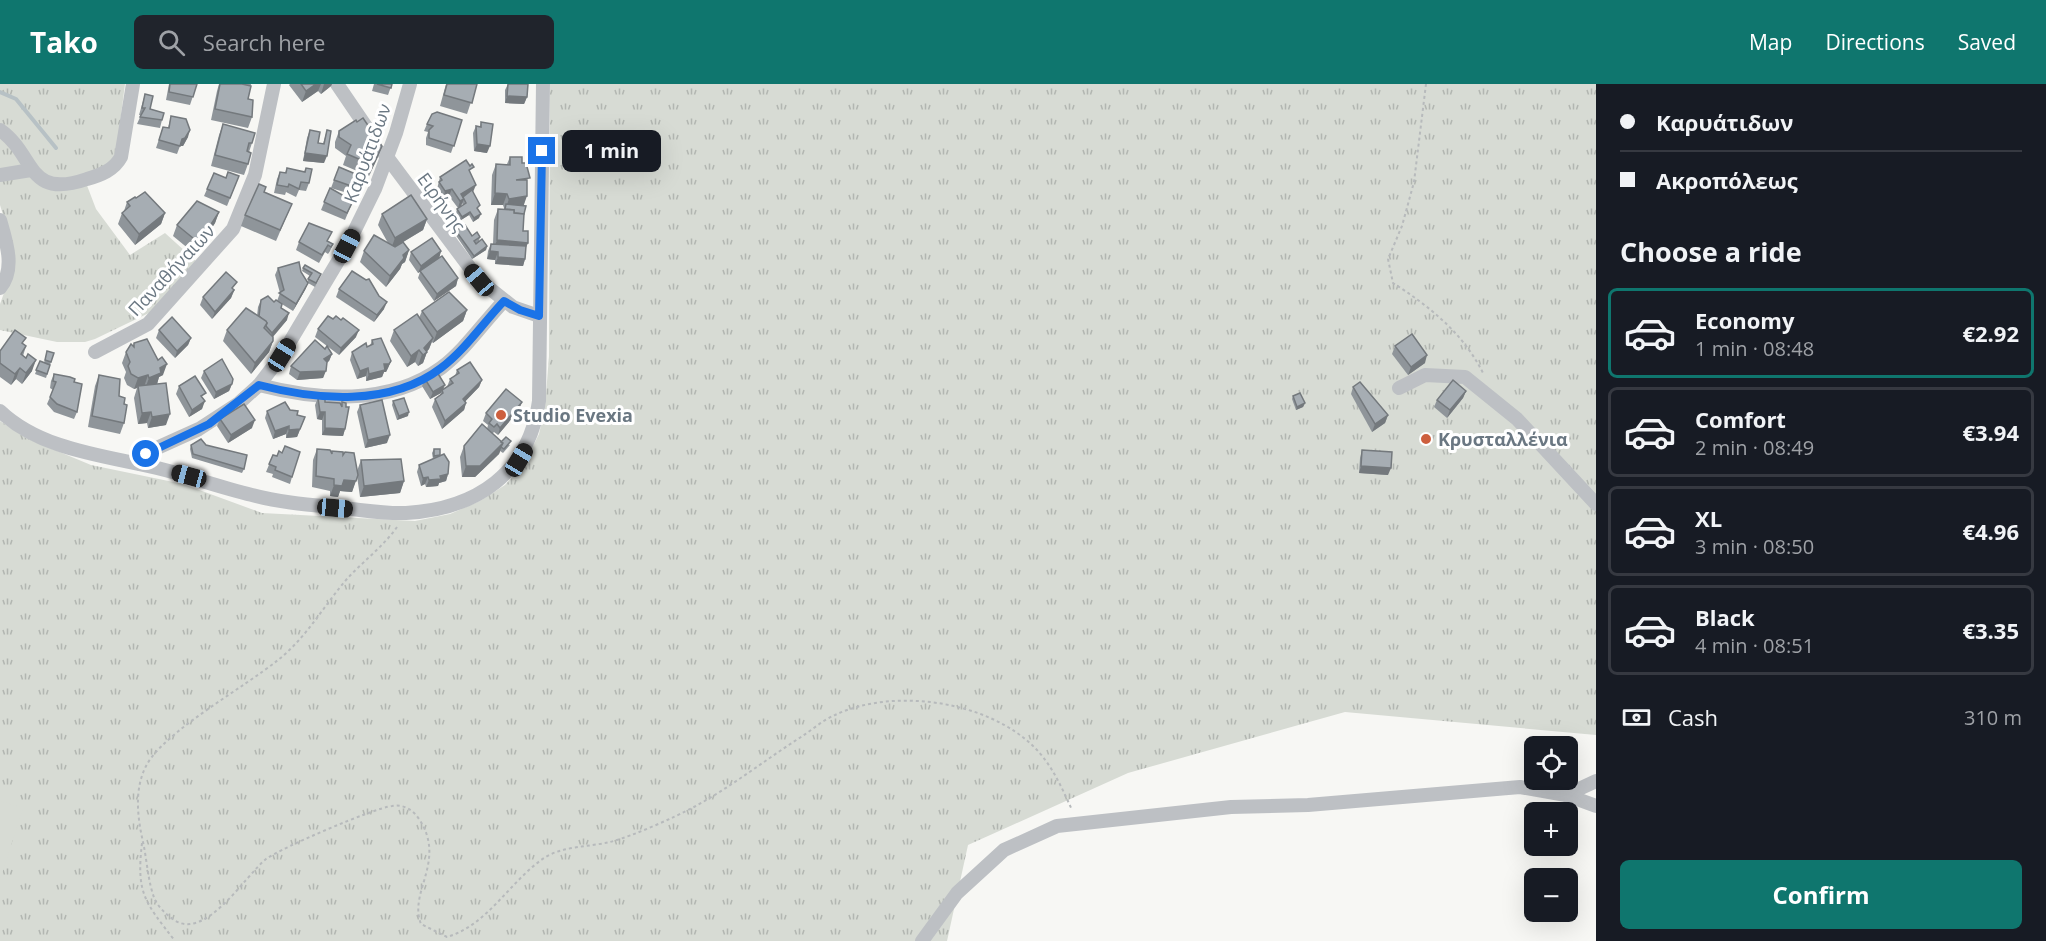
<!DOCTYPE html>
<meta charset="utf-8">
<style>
body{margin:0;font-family:"Open Sans",sans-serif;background:#20242c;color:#f1f3f6;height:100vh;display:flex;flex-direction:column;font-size:22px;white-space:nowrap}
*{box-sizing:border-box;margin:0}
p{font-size:20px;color:#9ea1a6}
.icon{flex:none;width:33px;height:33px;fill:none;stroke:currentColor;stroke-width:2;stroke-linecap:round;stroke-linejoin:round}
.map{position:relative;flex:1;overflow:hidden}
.drawer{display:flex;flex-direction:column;background:#171b24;width:450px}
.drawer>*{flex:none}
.guide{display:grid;align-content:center;height:132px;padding:0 24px;background:#171b24}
.tools{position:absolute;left:1524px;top:652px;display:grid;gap:12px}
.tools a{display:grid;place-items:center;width:54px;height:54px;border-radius:9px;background:#171b24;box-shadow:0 6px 24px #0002;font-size:30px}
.end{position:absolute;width:27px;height:27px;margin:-14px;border:8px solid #1a73e8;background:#fff;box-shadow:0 0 0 3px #fff}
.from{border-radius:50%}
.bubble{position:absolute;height:42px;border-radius:9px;background:#171b24;box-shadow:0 6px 24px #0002;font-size:20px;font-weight:700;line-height:42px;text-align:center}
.car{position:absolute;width:18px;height:36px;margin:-18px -9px;border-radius:8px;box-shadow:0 0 4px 2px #0007;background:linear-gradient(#222 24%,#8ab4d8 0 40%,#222 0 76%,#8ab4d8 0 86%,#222 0)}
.guide b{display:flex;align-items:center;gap:21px;height:57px;font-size:22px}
.guide b+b{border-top:2px solid #363941}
.guide i{width:15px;height:15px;background:#f1f3f6}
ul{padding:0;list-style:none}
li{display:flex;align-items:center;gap:18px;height:90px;margin:0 12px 9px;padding:0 12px;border:3px solid #363941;border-radius:9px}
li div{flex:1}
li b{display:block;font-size:22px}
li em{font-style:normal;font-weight:700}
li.active{border-color:#0f766e}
li>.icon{width:54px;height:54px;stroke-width:1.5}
h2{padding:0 24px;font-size:27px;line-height:72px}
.pay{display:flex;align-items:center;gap:15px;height:66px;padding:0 24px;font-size:22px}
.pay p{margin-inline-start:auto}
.action{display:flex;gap:12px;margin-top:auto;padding:12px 24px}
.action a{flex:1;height:69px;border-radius:9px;background:#0f766e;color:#fff;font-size:24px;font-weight:700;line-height:69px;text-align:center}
header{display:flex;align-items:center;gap:36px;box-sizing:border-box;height:84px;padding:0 30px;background:#0f766e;color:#fff}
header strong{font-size:28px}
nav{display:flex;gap:33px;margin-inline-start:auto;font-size:21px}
.search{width:420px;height:54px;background:#20242c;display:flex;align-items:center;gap:15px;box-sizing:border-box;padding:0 21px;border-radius:9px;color:#9ea1a6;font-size:22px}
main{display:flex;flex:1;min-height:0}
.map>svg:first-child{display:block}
</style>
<header>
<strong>Tako</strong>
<div class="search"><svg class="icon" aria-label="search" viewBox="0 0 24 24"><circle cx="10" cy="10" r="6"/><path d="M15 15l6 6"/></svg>Search here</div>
<nav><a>Map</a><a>Directions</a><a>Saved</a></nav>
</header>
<main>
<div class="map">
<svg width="1596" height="857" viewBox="0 0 1596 857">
<defs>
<pattern id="grass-tufts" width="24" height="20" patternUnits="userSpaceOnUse" patternTransform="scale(1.5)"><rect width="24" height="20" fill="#d7dbd4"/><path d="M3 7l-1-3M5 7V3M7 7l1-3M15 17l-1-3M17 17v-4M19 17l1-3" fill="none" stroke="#b2b6b1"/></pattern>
</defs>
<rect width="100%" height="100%" fill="#f7f7f4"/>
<g fill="url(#grass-tufts)">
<path d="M0,0H125L116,70L110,79L83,91L96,125L130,171L165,149L197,178L151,228L95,255L85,258H57L0,246V220L12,187L10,154L0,121Z"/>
<path d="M550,0H1596V651L1345,628L1128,689L968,761L947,857H0V337L26,354L91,381L183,400L262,429L415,437L450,430L480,417L505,401L524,380L539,350L545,323L549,272Z"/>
</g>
<path fill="#d7dbd4" d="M0,717L23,724L0,796Z"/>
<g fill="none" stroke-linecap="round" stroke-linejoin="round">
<path stroke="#b7c1c5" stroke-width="4" d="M0,8L16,15L56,64"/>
<g stroke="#b7babc" stroke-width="2" stroke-dasharray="3 3" stroke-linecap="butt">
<path d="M1426,0L1414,98L1402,142L1388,175L1393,199C1429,222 1463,249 1483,289"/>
<path d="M397,443C383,463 362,478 346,496C323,523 306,554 278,576C243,604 176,641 151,674C133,699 137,731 143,758C147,776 148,799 155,816C160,825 166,830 174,836C206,857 245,792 266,775C281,764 374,724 392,722C404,720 413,726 419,735C447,777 408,808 421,840L447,853C488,841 509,798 544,774C562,762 589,763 610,758C633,752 673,734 694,723C731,703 765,676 801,653C812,646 823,636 835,631C894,603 989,617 1035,664C1052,681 1062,704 1072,726"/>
<path d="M142,759C136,810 145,818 175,857"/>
</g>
<g stroke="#bdc0c4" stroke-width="14">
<path d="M337,0L371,50"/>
<path d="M0,46C36,71 26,116 87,95C101,91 114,86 121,73L133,0"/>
<path d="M384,69L479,196L513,223L539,232"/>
<path d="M0,91L31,86"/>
<path d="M0,136C6,157 16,185 0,204"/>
<path d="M95,268L148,240L233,145L255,91L274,0"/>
<path d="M259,301C317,316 389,322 441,284C465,266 483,239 504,217"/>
<path d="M1399,304L1425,291L1465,293L1517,335L1596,420"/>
<path d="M0,327C43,368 111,372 165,386C194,394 223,404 252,411C282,419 312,421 342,424C363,426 385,430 406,429C477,425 529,389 539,317L543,0"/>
<path d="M140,380L148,368L199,345L239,319L259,301L282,271L347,162L375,105L396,49L410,0"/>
<path d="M1566,711L1596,697"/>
<path d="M922,857L957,809L1004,766L1057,742L1231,723L1308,721L1520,703L1566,711L1596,722"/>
</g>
</g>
<g fill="#8f959a">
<path d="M169,0H197L190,21L166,16Z"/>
<path d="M219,0H251L248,15L252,33L248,44L211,36L217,7Z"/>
<path d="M290,0H332L331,2L321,10L318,7L302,18L289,1Z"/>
<path d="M374,0H392L388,11L372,7Z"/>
<path d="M446,0H477L467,30L440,22Z"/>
<path d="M508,0H528L527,13L524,20L505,19V6Z"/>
<path d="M145,10L150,25L162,36L160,44L137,40L141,31H139Z"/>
<path d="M171,32L188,53L183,62H180L177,70L156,64L163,43L168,44Z"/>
<path d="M462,36L451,69L426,61V54L428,48L424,47L427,40Z"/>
<path d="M481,38L487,69L474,67L473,49L476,42L480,43Z"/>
<path d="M223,40L252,59L249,68L248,80L244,91L211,82L219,51Z"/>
<path d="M310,46L318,59L323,60L327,46L324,79L303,77L307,54Z"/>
<path d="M339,47L382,62L369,92L343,81L346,72L335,64V58Z"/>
<path d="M510,73L522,79L527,100L524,121L523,147L528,159L526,162L525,175L523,182L495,180V176L487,175L488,167L491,160H493L494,136L498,125H504V124L503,121H491L492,91L496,80H507Z"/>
<path d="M339,83L365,94L357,112L331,104Z"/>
<path d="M287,84L304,88L306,84L309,99L306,107L299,106L296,113L286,108L285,111L274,109L277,95L280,88L285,89Z"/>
<path d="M214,89L226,94L239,92L227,122L204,112Z"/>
<path d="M471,91L473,108L479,134L473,138L469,131L461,136L456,129L457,125L463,121L462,119L461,122L458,124L449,112L443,115L437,105L440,93Z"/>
<path d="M330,104L353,117L345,136L321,126Z"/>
<path d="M264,108L292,120L276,157L241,142L245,131Z"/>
<path d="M136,114L165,129L161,140L135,161L118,140L122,129L124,127L127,118Z"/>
<path d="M219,128L215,139L195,170L173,152L177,141Z"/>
<path d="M382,130L427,135L423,146L395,163L409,166L405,178L402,180L400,185L386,203L360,178L364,167L388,159L378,141Z"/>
<path d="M456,147L480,153L479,157L487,162L486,166L472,175L455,150Z"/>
<path d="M328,157L333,160L330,167L328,170L325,168L319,179L296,166L299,158Z"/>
<path d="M441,167L439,173L458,194L456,202L434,217L418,194L420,188L418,189L409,176L411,168Z"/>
<path d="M278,184L301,188L307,198L310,192L302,187L303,184L321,190L315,203L308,199L305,206L293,227L277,217L287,236L273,253V257L269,268L251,290L223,257L227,246L257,232L258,223L261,216L274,218L277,217L280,209L275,191Z"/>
<path d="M235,205L231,214L212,235L200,221L203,213Z"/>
<path d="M339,205L384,225L374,238L336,213Z"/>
<path d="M467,226L463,237L433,259L432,258L429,265L427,268L423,279L418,282L415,278L407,283L390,257L394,246L419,234L422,227Z"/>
<path d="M318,245L356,253L339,271L315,253Z"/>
<path d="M159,246L191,254L188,261L175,274L156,254Z"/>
<path d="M372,256L391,277L388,284L386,288H384L382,293L366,297V292L357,295L350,276L352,268L370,262Z"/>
<path d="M134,259L163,291L159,293L157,300L166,341L148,344L147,339L138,340L134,314L137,304L134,305L127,301L124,294L126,288L122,279L126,268L133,262Z"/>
<path d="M23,260L26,262L23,272L32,287L22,300L16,295L11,301L0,293V267Z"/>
<path d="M1395,262L1425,279L1408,291L1392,270Z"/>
<path d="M47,267L51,278L46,294L35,290L40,277L44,279Z"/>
<path d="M332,270L329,277L327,279L323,294L297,296L289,290L291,282Z"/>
<path d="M457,286L482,296L479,303L465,317L466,319L464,326L442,345L432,323L435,315L440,311L441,309L430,315L422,302L425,295L444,305L447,303L450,295L455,292Z"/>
<path d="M204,287L232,300L229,307L214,315L201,294Z"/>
<path d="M54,290L74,298L77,328L74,335L54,328L47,320L53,306L50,304L51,297Z"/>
<path d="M99,291L119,312L124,320V339L120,350L88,343L95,302Z"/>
<path d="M179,302L204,315L202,325L189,333L176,310Z"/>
<path d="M1353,303L1388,331L1385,339L1372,348L1351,310Z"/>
<path d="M1466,307L1463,314L1447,334L1434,323L1437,316Z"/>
<path d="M1293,312L1305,319L1303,323L1296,326L1292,315Z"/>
<path d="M318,314L325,318L341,321L342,318L345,345L343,352L322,351V336L317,335L315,321Z"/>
<path d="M393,317L408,332L397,336L392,321Z"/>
<path d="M360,321L387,359L365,364L357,328Z"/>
<path d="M290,326L297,331L305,333L297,353L286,354V350L273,355L265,334L267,327Z"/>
<path d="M519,326L498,351L494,348L492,350L501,358L510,361L503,369L500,367L499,370L475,393H462L460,373L464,362L487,345L488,341L483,337L486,329Z"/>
<path d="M220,335L252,344L228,359L217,342Z"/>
<path d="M191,361H206L244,385L242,389L192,374L190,365Z"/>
<path d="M317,365L343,371L357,387L361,376L404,397L400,409L360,413L357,392L352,408L340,407L338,413L330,412V407L312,403L313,376Z"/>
<path d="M434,365L440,371L448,390L446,397L439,399L438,402L426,403L425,400L421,402L417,388L419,381L433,375L432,369Z"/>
<path d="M1362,366L1388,391L1359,389L1360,374Z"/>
<path d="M273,371L292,393L290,400L272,393L273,390L266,388Z"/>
</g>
<g fill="#74797d">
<path d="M316,0H321L318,7L302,18L306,7Z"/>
<path d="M324,0H332L331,2L321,10Z"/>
<path d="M507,12L527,13L524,20L505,19Z"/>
<path d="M190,46L188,53L183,62H179L182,55Z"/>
<path d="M477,60L490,62L487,69L474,67Z"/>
<path d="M382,62L378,73L369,92L373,81Z"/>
<path d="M305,69L327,72L324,79L303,77Z"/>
<path d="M476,101L473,108L463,115L461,110Z"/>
<path d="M452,105L449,112L443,115L445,107Z"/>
<path d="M495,109L507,110L503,121H491Z"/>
<path d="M527,112L523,123L505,126L509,115Z"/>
<path d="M464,115L461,122L458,124L460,117Z"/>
<path d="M219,128L215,139L195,170L199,159Z"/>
<path d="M470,128L469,131L461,136L462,133Z"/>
<path d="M165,129L161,140L135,161L139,150Z"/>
<path d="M481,130L479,134L473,138L474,134Z"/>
<path d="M427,135L423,146L391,165L395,154Z"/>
<path d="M497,156L528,159L523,170L493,167Z"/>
<path d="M487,162L486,166L472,175L474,172Z"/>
<path d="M409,166L405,178L402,180L400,185L386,203L390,192L403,171Z"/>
<path d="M441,167L439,175L418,189L421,182Z"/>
<path d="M490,167L498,168L495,176L487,175Z"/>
<path d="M498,173L525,175L523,182L495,180Z"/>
<path d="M458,194L456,202L434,217L437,210Z"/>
<path d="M308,199L305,206L293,227L296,220Z"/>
<path d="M234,206L231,214L212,235L215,228Z"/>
<path d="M387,218L384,225L374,238L377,231Z"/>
<path d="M467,226L463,237L433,259L437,248Z"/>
<path d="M289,229L287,236L269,257L272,249Z"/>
<path d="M359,246L356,253L339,271L341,264Z"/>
<path d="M191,254L188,261L175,274L177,267Z"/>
<path d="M433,254L429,265L425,269L427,268L423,279L418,282L424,264Z"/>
<path d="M273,257L269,268L251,290L255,279Z"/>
<path d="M419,266L415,278L407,283L411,272Z"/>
<path d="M332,270L329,277L321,282L324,275Z"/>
<path d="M1427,271L1425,279L1408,291L1411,283Z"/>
<path d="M36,276L32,287L22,300L26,289Z"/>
<path d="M391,277L388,284L386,288H384L382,293L366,297L369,290L384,280Z"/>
<path d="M167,280L163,291L159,293L157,300L145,305L149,294L160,284Z"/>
<path d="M20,284L16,295L11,301L15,290Z"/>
<path d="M368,284L366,292L357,295L360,287Z"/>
<path d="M326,287L323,294L297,296L300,288Z"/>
<path d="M148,291L144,303L138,302L137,304L134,305L138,294Z"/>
<path d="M482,296L479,303L461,322L463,315Z"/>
<path d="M232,300L229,307L214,315L216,308Z"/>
<path d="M445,301L442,308V306L441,309L430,315L433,308Z"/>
<path d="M1466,307L1463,314L1447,334L1450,326Z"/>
<path d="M205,317L202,325L189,333L192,326Z"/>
<path d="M522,318L519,326L498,351L500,344Z"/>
<path d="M466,319L464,326L442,345L445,337Z"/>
<path d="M1305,319L1303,323L1296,326L1297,323Z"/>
<path d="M151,328L147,339L138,340L142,329Z"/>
<path d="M320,328H325L322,336L317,335Z"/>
<path d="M409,328L408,332L397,336L399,332Z"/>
<path d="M170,330L166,341L148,344L152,333Z"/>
<path d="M1388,331L1385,339L1372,348L1375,340Z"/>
<path d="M305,333L297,353L286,354L289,346Z"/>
<path d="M255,336L252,344L228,359L231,351Z"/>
<path d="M289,342L286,350L273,355L275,347Z"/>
<path d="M325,344L345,345L343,352L322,351Z"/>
<path d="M390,351L387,359L365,364L368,356Z"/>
<path d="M503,359L499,370L475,393H462L466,382Z"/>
<path d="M1361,382L1391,384L1388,391L1359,389Z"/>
<path d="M448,390L446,397L439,399L438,402L426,403L429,396Z"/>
<path d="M428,393L425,400L421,402L423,394Z"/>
<path d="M344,396L356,397L352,408L340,407L338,413L330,412L334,401Z"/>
<path d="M404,397L400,409L360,413L364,402Z"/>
</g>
<g fill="#a6adb3" stroke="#74797d" stroke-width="1.5">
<path d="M170,0H197L193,13L169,8Z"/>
<path d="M220,0H242L251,2L248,15L253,16L252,33L215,25Z"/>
<path d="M301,0H316L306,7Z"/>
<path d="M377,0H392L391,4Z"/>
<path d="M447,0H477L472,19L444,11Z"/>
<path d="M508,0H528L527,13L507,12Z"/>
<path d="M145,10L153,12L150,25L164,29L162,36L140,33L145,24H142Z"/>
<path d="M437,28L462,36L454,62L429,54V46L433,42L427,40L432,30Z"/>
<path d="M171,32L186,35L190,46L185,54L182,55L180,62L159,56L163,43L169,44Z"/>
<path d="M363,34L382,62L373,81L347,70L351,61L339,53V47L356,36L357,38Z"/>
<path d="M481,38L493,40L490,62L477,60L476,42L481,43Z"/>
<path d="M223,40L255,49L252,59H249L247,67L251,69L248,80L215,71Z"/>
<path d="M310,46L320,48L318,59L324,60L327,46L331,47L327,72L305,69Z"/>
<path d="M510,73H522V79H526L530,94L516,96H527V112L509,115L507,110L495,109L496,80L510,81Z"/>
<path d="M466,76L470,82L472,80L474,83L469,86L476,101L461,110L464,115L460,117L452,105L445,107L439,98L442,96L440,93Z"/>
<path d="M339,83L365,94L360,105L334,96Z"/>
<path d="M287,84L305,88L306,84L312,85L309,99L301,98L299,105L289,100L288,103L277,101L280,88L286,89Z"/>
<path d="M228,88L239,92L230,114L207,105L214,89L226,94Z"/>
<path d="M259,100L266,103L264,108L292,120L280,146L245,131Z"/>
<path d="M330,104L353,117L347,129L324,118Z"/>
<path d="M472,106L480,121L477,124L481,130L474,134L470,128L462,133L457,125L466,119L463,113Z"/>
<path d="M145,108L165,129L139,150L122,129L130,122L127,118L135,113L136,114Z"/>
<path d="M411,111L427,135L395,154L382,130Z"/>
<path d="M197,117L219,128L199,159L177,141Z"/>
<path d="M506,120L526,122L524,130L514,129V126L505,125Z"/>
<path d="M498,125L514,126V129L524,130L523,147H528V159L497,156Z"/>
<path d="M309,139L332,148L327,157L333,160L331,163L328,161L322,171L299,158Z"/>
<path d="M465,141L472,152L477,148L480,153L474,157L476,160L482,155L487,162L474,172L456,147Z"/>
<path d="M374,151L395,163L403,158L409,166L403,171L404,174L390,192L364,167Z"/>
<path d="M432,154L441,167L421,182L411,168Z"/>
<path d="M491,160L526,162L525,175L498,173V168L490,167Z"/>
<path d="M442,172L458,194L437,210L420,187Z"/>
<path d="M299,178L301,188L308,199L296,220L279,209L284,206L278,184Z"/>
<path d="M305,181L321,190L316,199L308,195L312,189L303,184Z"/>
<path d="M352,187L366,196L369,195L379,212L387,218L377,231L339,205Z"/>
<path d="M226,188L237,198L232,204L234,206L215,228L203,213Z"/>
<path d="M449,208L467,226L437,248L422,227Z"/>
<path d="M268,212L274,218L276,216L282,220L281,224L289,229L272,249L266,242L267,239L259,232L261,216Z"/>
<path d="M246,224L266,237L267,239L264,244L273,253V257L255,279L227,246Z"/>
<path d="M417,230L433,254L424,264L427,268L423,271L419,266L411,272L394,246Z"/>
<path d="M328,232L333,235L336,232L341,236L343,234L359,246L341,264L318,245Z"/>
<path d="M172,233L191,254L177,267L159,246Z"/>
<path d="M15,246L26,254L22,259L26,262L21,270L26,274L28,270L36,276L26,289L20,284L15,290L0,279V267Z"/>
<path d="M1412,250L1427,271L1411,283L1395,262Z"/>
<path d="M381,254L391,277L389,280H384L385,286L369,290L368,284L360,287L352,268L366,259L367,263L373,260L372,256Z"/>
<path d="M147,255L158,276L162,273L167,280L160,284L161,289L149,294L148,291L138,294L131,290L128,282L130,278L126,268L131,260L134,263V259Z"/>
<path d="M315,256L325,265L327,262L332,270L324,275L327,278L326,287L300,288L291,282Z"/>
<path d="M47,267L54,269L51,278L45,276Z"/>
<path d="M222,275L233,295L232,300L216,308L204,287Z"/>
<path d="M40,277L50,281L47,290L36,286Z"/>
<path d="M470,278L482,296L463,315L466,319L445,337L435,315L443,309L442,306L453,299L450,295L459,289L457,286Z"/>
<path d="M437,288L445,301L433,308L425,295Z"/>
<path d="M54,290L70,293L75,295L74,298L82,300L77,328L57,320L50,313L56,298L53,297Z"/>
<path d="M99,291L120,295L119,312L125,314L124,320L127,321L124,339L92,332Z"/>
<path d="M195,292L206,309L201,312L205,317L192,326L179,302Z"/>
<path d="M1453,296L1466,307L1450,326L1437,316Z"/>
<path d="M1360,298L1388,331L1375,340L1353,303Z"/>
<path d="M166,299L170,330L152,333L151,328L142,329L138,302Z"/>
<path d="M506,305L522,318L500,344L497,340L494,343L489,339L492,335L486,329Z"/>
<path d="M1300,309L1305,319L1297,323L1293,312Z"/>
<path d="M318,314H325V318L340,319L342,323V318L346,319V323H349L345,345L325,344V328H320Z"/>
<path d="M404,314L409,328L399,332L393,317Z"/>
<path d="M382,316L390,351L368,356L360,321Z"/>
<path d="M285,318L290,326L298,327L297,331L305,333L300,345L289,346V342L275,347L267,327Z"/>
<path d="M244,320L255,336L231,351L220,335Z"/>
<path d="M482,340L503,359L480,382H466L464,362Z"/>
<path d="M506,353L511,357L504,365L501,363L503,359L501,358Z"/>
<path d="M201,355L206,361L247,371L244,385L193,370L191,361Z"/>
<path d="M285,362L300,368L292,393L275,386L276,383L269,380L273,371L277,372L279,367L282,369Z"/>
<path d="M317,365L330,366L332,370V367L343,368V371L345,368L354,369L358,391L356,397L344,396L342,402L334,401V395L316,392Z"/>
<path d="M434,365H440V371L434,372Z"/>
<path d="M1362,366L1392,368L1391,384L1361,382Z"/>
<path d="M444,370L449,378L448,390L440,392L441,395L429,396L428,393L423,394L419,381Z"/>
<path d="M401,375L404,397L364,402L361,376Z"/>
</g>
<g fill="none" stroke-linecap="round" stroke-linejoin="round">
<path stroke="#1a73e8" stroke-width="8" d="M146,370L209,340L259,301C316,316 390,323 441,284C465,266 483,239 504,217L520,226L539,232L542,67"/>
</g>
<g fill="#cd5f3e" stroke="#fff" stroke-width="2">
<circle cx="501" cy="331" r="6"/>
<circle cx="1426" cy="355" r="6"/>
</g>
<g text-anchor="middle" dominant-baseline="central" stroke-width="6" stroke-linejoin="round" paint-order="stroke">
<g font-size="18" fill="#6a7782" stroke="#fff">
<text transform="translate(367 69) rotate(-70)">Καρυάτιδων</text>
<text transform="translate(442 118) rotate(54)">Ειρήνης</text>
<text transform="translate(171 186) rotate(-47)">Παναθήναιων</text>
</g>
<g font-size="18" font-weight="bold" fill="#6a7782" stroke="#fff" text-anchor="start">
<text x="513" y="331">Studio Evexia</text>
<text x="1438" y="355">Κρυσταλλένια</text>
</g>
</g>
</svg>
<div class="tools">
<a><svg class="icon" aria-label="locate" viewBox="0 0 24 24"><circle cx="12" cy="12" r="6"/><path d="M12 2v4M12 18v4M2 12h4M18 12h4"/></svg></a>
<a>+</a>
<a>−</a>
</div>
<i class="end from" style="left:146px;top:370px"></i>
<i class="end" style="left:542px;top:67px"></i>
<div class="bubble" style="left:562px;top:46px;width:99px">1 min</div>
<i class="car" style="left:347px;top:162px;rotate:28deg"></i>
<i class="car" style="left:479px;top:196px;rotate:320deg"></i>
<i class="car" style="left:282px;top:271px;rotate:32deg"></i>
<i class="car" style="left:519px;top:376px;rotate:31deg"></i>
<i class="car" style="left:189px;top:392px;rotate:285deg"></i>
<i class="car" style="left:335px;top:424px;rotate:95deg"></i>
</div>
<section class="drawer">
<div class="guide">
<b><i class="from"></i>Καρυάτιδων</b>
<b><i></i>Ακροπόλεως</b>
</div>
<h2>Choose a ride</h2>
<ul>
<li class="active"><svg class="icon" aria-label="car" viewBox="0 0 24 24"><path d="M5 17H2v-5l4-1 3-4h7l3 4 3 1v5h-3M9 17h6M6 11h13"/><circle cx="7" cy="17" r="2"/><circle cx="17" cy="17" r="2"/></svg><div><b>Economy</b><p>1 min · 08:48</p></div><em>€2.92</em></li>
<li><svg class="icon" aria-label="car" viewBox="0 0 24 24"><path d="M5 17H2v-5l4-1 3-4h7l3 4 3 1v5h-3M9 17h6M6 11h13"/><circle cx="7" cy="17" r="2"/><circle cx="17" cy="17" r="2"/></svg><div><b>Comfort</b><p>2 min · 08:49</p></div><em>€3.94</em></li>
<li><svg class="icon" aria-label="car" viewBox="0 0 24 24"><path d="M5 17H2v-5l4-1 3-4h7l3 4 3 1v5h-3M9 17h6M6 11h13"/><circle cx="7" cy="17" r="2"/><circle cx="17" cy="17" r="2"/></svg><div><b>XL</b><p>3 min · 08:50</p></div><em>€4.96</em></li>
<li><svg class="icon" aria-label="car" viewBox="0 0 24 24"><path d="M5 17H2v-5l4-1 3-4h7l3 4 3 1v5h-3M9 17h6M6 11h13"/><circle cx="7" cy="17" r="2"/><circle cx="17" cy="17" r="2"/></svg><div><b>Black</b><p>4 min · 08:51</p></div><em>€3.35</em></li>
</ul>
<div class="pay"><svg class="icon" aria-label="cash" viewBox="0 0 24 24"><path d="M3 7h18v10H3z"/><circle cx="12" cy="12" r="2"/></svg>Cash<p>310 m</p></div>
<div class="action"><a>Confirm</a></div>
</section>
</main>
